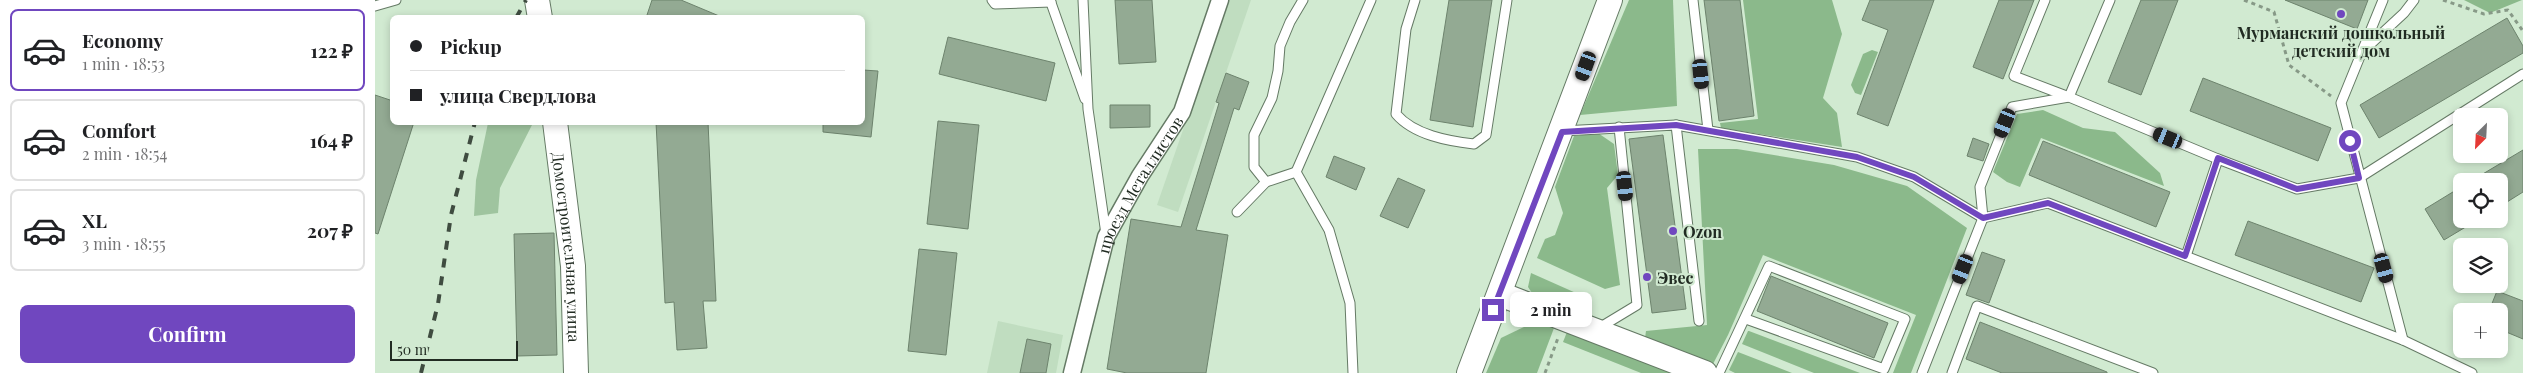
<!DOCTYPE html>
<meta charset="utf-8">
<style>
body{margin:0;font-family:"Playfair Display",serif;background:#f2f2f2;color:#202124;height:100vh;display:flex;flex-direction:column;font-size:19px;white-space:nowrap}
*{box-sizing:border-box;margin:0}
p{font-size:16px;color:#757577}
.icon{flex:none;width:28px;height:28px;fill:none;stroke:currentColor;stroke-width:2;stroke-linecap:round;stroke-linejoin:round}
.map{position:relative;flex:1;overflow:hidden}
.sheet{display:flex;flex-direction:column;background:#fff;width:375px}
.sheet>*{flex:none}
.hud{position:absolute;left:15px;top:15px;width:475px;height:110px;border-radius:8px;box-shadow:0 2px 8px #0003;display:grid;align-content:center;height:110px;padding:0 20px;background:#fff}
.needle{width:32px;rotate:204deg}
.buttons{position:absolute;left:2078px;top:108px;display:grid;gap:10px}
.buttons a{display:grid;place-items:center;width:55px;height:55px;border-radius:8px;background:#fff;box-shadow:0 2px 8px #0003;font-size:25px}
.scale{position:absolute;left:15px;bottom:12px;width:128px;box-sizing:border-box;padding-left:5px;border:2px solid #212b22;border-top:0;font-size:14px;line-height:18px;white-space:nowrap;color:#212b22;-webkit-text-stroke:4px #d1ead1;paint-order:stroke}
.end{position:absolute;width:22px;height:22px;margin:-11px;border:6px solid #7047bf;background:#fff;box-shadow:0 0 0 2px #fff}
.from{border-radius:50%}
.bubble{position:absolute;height:35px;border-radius:8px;background:#fff;box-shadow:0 2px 8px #0003;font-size:16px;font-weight:700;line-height:35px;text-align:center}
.car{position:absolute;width:15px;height:30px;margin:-15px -8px;border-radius:6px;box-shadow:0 0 4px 1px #0007;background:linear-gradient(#222 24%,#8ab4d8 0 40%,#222 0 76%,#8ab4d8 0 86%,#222 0)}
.hud b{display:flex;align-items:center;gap:18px;height:48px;font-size:19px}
.hud b+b{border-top:1px solid #e0e0e0}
.hud i{width:12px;height:12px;background:#202124}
ul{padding:9px 0 0;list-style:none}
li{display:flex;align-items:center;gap:15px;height:82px;margin:0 10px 8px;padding:0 10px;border:2px solid #e0e0e0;border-radius:8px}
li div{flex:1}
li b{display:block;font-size:19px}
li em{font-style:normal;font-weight:700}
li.active{border-color:#7047bf}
li>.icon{width:45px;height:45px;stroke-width:1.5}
.button{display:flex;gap:10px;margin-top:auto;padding:10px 20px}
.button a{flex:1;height:58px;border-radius:8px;background:#7047bf;color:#fff;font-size:20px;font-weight:700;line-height:58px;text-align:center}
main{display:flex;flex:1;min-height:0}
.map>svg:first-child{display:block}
</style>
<main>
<section class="sheet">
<ul>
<li class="active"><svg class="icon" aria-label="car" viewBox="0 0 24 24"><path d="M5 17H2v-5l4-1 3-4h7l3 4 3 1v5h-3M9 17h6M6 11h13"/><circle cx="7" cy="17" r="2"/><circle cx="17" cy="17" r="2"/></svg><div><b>Economy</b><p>1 min · 18:53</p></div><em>122 ₽</em></li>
<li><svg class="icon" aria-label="car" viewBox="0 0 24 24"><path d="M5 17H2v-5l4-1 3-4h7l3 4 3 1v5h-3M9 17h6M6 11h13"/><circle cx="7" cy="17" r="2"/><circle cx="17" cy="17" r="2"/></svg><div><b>Comfort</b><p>2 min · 18:54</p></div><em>164 ₽</em></li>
<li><svg class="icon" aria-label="car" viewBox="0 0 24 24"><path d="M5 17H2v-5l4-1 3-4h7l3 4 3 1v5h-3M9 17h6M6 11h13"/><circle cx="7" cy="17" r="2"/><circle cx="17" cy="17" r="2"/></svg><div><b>XL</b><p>3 min · 18:55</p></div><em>207 ₽</em></li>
</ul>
<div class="button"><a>Confirm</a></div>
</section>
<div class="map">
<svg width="2148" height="373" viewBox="0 0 2148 373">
<rect width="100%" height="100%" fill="#d1ead1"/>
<g fill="#c0ddc0">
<path d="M853,0H876L803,212L782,205Z"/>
<path d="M623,321L688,335L681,373H612Z"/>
</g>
<path fill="#9fc49f" d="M113,123H158L125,188L123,213L99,216L101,180Z"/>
<g fill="#8bb98b">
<path d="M1254,0H1298L1302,106L1205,115Z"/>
<path d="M1368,0H1457L1467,34L1448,98L1462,113L1467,147L1346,128L1345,123L1383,119Z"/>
<path d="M2089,0H2147L2115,13Z"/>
<path d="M1497,50L1503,52L1486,95L1480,93L1476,85L1488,54Z"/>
<path d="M1668,110L1708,128L1740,132L1785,173L1789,186L1666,138L1645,187L1632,182L1618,172L1642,114Z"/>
<path d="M1223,133L1239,144L1243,175L1232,188L1245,285L1230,289L1162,258L1170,239L1180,235L1188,213L1180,187L1199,136Z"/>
<path d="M1323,149H1362L1459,165L1532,186L1592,228L1536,373H1518L1541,315L1388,255L1353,335L1338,364L1270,338L1271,331L1332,325Z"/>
<path d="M1156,273L1210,297L1185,304L1157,293L1153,287Z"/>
<path d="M1167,325L1179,328L1162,373H1111L1126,338L1151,326Z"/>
<path d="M1373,331H1374L1485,373H1439L1367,344Z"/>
<path d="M1192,332L1298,373H1266L1188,342Z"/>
<path d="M1363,352L1417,373H1360L1354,370Z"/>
</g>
<g fill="#93aa93" stroke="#6d836d">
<path d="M277,0H306L349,18H271Z"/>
<path d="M740,0H777L781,62L744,64Z"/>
<path d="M1074,0H1117L1098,127L1055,120Z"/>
<path d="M1329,0H1365L1379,116L1344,121Z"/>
<path d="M1495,0H1559L1513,126L1482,114L1513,30L1487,20Z"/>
<path d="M1624,0H1659L1628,79L1598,67Z"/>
<path d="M1766,0H1803L1766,95L1733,82Z"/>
<path d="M1910,0H1993L1982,29Z"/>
<path d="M2132,18L2148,46V53L2004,138L1985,105Z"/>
<path d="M573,37L680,63L671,101L564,74Z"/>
<path d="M488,70L503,71L496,137L448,132V122H488Z"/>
<path d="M851,73L874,82L864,110L859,108L821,230L853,235L831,373H752L732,369L756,219L806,227L844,103L841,102Z"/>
<path d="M1828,78L1956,128L1943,161L1815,111Z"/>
<path d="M0,95L18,101V122H39L3,234L0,233Z"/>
<path d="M735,105H775V127L735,128Z"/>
<path d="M563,121L604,125L593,229L552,224Z"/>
<path d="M281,122H333L341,301H328L332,348L302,350L299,302L290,303Z"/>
<path d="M1288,135L1311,309L1277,313L1254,139Z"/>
<path d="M1598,138L1614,144L1608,161L1592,156Z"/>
<path d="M1668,141L1795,192L1781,227L1654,175Z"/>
<path d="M2148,150V192L2124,207V181H2096Z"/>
<path d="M959,156L990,168L981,190L951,177Z"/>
<path d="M1023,178L1050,190L1033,228L1005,216Z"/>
<path d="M2086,187V219H2104L2069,240L2050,209Z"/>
<path d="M1873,221L1999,268L1986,302L1860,255Z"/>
<path d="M179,233L182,355L142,356L139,234Z"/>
<path d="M544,249L582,253L571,355L533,351Z"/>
<path d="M1607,252L1630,260L1614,303L1591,295Z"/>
<path d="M1396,276L1513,323L1499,358L1382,311Z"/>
<path d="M2122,291L2148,301V339L2124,329V311H2114Z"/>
<path d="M1605,322L1732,372V373H1627L1591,359Z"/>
<path d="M652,339L676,344L671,373H645Z"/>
</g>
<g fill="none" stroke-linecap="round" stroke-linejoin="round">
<defs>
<g id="lane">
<path d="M617,0L620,4L676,2"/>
<path d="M675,0L710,99"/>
<path d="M708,0L713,109L731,234"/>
<path d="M1040,0L1031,29L1021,114C1039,135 1073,141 1099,144L1111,135L1132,0"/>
<path d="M1318,0L1333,130"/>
<path d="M1670,0L1639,76L1694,97L1735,0"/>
<path d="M2008,0L1966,103L2028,340"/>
<path d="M0,6L21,0"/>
<path d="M1988,51L2029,13L2039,0"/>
<path d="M1301,125L1482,157L1539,177L1608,218L1673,203L2028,340L2097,373"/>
<path d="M1187,131L1301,125L1324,321"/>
<path d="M891,182L879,167V135L897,98L903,71L905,46L915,22L928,0"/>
<path d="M862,212L891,182L921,172"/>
<path d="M1811,256L1843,159L1922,189L1984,178L2148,74"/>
<path d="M1224,328L1262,305L1244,127"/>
<path d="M978,373L975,303L954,230L921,172L996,0"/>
<path d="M1344,373L1394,266L1530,319L1509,369L1371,319"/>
<path d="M1547,373L1608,218L1605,187L1637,107L1694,97L1843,159"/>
<path d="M1577,373L1602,306L1778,373"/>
</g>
<g id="street">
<path id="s1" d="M697,373L731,237L765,176L807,112L845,0"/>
</g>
<g id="secondary">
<path d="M162,0L165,18"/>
<path id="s2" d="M180,122L198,266L201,373"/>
<path d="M1125,294L1330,373"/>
<path d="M1094,373L1235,0"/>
</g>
</defs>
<use href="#lane" stroke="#657a65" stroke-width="11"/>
<use href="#street" stroke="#657a65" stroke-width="19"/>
<use href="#secondary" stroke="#657a65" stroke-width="26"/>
<g stroke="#879987" stroke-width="3" stroke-dasharray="4 4" stroke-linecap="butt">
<path d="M1869,0L1899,12L1914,65L1956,96"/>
<path d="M2068,0L2109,14L2133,10L2148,31"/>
<path d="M1170,373L1183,338"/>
</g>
<use href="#lane" stroke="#fff" stroke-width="9"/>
<use href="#street" stroke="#fff" stroke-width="16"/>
<use href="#secondary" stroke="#fff" stroke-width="24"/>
<g stroke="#3f4c40" stroke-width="4" stroke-dasharray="9 9" stroke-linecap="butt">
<path d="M141,18L151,0"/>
<path d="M46,373L63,304L76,215L100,122"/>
</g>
</g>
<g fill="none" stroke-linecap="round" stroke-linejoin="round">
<path stroke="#7047bf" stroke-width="6" d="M1118,310L1187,132L1301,125L1482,157L1539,177L1608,218L1673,203L1810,256L1843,158L1922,189L1984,178L1975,141"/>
</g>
<g fill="#7047bf" stroke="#d1ead1" stroke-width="2">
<circle cx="1966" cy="14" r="5"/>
<circle cx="1298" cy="231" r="5"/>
<circle cx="1272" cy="277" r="5"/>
</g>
<g text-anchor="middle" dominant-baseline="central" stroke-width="4" stroke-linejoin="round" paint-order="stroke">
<g font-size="16" font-weight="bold" fill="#212b22" stroke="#d1ead1" text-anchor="start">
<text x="1966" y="32" text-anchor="middle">Мурманский дошкольный<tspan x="1966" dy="18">детский дом</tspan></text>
<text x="1308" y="231">Ozon</text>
<text x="1282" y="277">Эвес</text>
</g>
<g font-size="16" fill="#212b22" stroke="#d1ead1">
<text stroke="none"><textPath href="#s1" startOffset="202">проезд Металлистов</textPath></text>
<text stroke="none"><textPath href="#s2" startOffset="126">Домостроительная улица</textPath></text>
</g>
</g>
</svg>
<div class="buttons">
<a><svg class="needle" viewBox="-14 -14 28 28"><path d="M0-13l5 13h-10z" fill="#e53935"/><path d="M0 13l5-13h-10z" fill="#757577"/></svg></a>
<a><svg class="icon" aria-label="locate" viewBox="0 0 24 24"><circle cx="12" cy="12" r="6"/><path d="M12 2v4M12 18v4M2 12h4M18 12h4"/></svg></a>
<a><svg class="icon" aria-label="layers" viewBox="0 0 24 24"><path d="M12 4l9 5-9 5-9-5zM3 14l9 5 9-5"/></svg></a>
<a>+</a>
</div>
<div class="scale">50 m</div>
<i class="end from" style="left:1975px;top:141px"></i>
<i class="end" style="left:1118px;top:310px"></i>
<div class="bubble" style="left:1135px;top:292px;width:82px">2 min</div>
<i class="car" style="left:1211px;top:66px;rotate:200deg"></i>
<i class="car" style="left:1326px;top:74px;rotate:174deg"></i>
<i class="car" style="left:1630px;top:123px;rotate:202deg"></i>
<i class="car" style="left:1793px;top:138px;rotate:292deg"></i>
<i class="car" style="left:1250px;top:186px;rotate:174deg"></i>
<i class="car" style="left:2009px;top:268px;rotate:165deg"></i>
<i class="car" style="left:1588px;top:269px;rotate:201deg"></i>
<div class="hud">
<b><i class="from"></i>Pickup</b>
<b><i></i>улица Свердлова</b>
</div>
</div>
</main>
